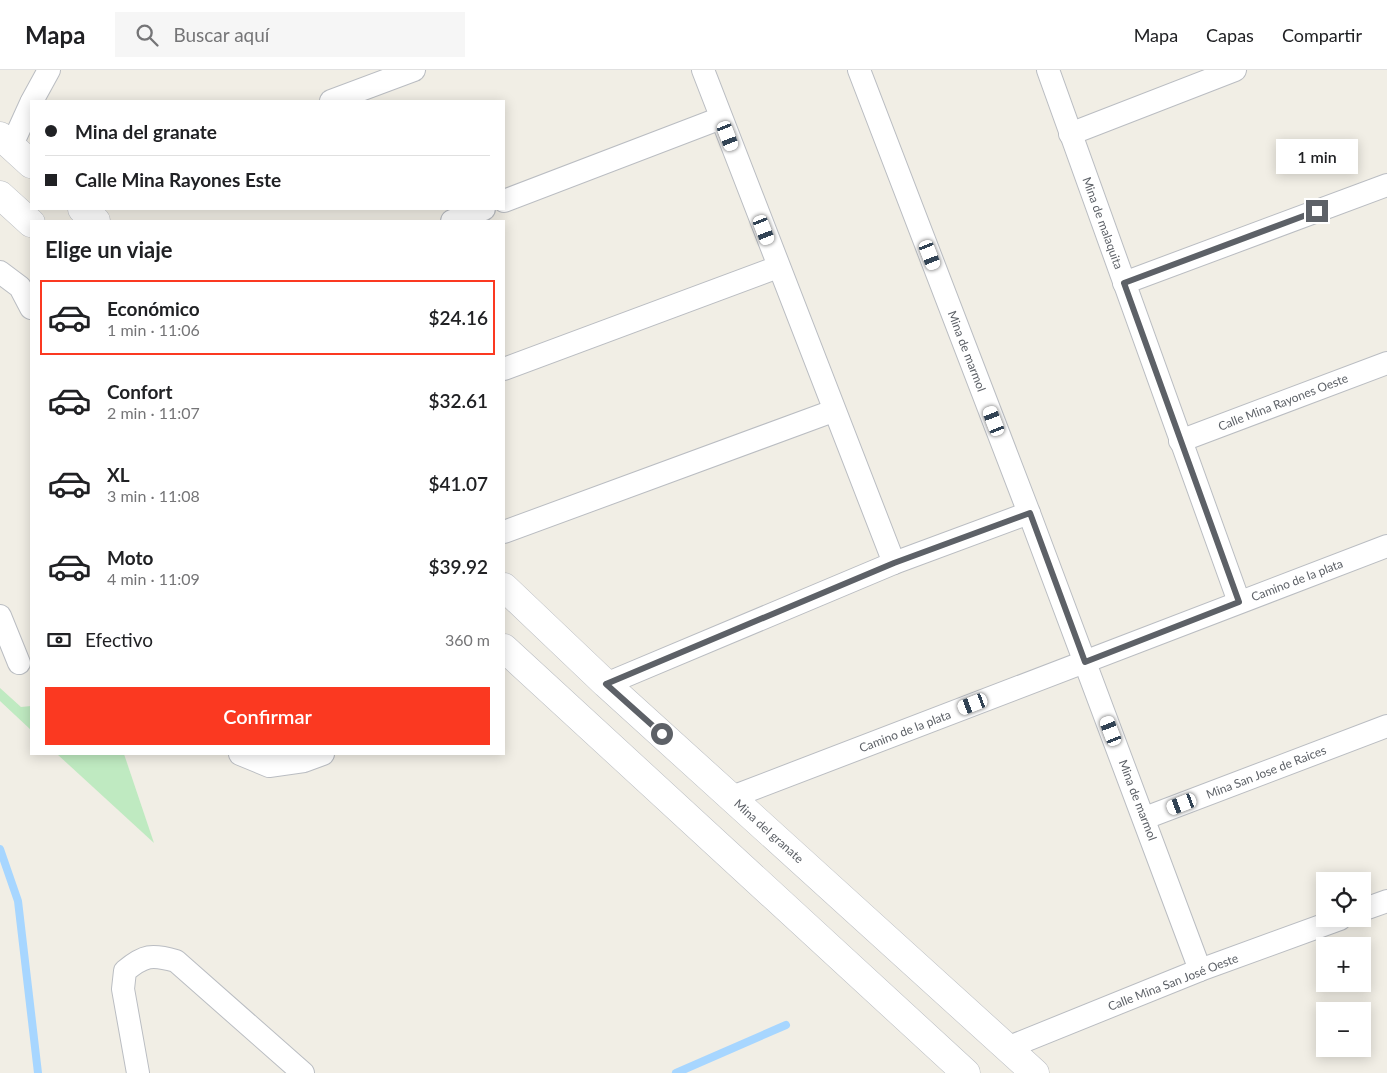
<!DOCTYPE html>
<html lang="es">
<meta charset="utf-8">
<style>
body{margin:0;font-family:Lato,sans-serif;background:#f6f6f6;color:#202124;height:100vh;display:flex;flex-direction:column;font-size:19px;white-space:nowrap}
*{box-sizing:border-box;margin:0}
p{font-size:16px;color:#757577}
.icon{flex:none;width:28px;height:28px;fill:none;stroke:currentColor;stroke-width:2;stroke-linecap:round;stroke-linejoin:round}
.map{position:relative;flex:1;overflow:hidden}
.sheet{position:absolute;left:30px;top:150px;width:475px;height:535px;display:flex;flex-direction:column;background:#fff;border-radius:0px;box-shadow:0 2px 12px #0003}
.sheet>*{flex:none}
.guide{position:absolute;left:30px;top:30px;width:475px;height:110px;border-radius:0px;box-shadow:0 2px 12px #0003;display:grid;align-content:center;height:110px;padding:0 15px;background:#fff}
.controls{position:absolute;left:1316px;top:802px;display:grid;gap:10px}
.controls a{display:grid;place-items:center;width:55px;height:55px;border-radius:0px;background:#fff;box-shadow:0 2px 12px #0003;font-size:25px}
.end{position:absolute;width:22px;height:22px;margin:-11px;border:6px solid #5d6167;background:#fff;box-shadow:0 0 0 2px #fff}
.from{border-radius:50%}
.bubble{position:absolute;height:35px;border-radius:0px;background:#fff;box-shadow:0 2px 12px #0003;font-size:16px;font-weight:600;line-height:35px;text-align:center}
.car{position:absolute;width:15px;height:30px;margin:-15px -8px;border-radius:6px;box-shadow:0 0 4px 1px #0007;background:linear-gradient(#fff 24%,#345 0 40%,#fff 0 76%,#345 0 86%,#fff 0)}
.guide b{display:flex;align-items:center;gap:18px;height:48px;font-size:19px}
.guide b+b{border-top:1px solid #e0e0e0}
.guide i{width:12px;height:12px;background:#202124}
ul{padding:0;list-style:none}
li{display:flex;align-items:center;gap:15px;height:75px;margin:0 10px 8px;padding:0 5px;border:2px solid transparent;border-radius:0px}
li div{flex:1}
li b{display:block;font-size:19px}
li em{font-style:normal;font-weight:600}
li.on{border-color:#fb3921}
li>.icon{width:45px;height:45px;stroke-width:1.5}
h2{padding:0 15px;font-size:22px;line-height:60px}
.pay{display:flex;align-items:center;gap:12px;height:55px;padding:0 15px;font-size:19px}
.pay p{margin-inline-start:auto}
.button{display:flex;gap:10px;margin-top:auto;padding:10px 15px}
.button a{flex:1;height:58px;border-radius:0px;background:#fb3921;color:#fff;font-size:20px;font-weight:600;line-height:58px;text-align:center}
header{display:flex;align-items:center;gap:30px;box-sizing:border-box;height:70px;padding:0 25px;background:#fff;border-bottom:1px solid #e0e0e0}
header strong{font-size:24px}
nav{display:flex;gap:28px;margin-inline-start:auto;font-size:18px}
.search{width:350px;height:45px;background:#f6f6f6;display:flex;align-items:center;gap:12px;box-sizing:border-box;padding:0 18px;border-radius:0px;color:#757577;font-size:19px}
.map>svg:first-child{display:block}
</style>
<header>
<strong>Mapa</strong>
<div class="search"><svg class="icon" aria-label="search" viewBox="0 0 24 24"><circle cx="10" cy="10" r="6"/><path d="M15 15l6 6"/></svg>Buscar aquí</div>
<nav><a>Mapa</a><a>Capas</a><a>Compartir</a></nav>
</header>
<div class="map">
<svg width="1387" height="1003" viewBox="0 0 1387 1003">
<rect width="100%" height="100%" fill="#f1eee5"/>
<g fill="#bfeac1">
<path d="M0,618L21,637L31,636V660L0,631Z"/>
<path d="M57,684H124L154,773Z"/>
</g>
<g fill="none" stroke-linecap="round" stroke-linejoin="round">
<g stroke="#a7d6ff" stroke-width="8">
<path d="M0,779L18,831L38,1003"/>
<path d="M676,1003L786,955"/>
</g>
<defs>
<g id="minor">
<path d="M703,0L894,493"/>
<path d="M859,0L1029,443L1200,900"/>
<path d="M1048,0L1239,532"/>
<path d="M32,31L49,0"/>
<path d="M331,31L414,0"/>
<path d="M1070,64L1235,0"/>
<path d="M11,77L31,33"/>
<path d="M504,131L721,48"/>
<path d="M452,151L484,139"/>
<path d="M0,202L20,217L31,238"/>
<path d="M1124,213L1387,115"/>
<path d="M504,299L778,197"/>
<path d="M1180,371L1387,293"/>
<path d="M504,462L833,341"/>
<path d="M0,546L19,593"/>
<path d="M606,614L894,493L1029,443"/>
<path d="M240,684L269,696L304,691L323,684"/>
<path d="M732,727L1387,476"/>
<path d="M1145,748L1387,656"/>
<path d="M1362,840L1387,831"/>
<path d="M1007,978L1200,900L1340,849"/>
<path d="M138,1003L123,919L125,901C144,885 152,884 176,891L303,1003"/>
</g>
<g id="tertiary">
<path d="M0,66L31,94"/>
<path d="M0,125L31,153"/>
<path d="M82,139L96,151"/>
<path d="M504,517L606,614L1035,1003"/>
<path d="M504,578L966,1003"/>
</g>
</defs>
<use href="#minor" stroke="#babdc2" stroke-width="24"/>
<use href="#tertiary" stroke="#babdc2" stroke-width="29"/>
<use href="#minor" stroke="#fff" stroke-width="22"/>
<use href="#tertiary" stroke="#fff" stroke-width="28"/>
</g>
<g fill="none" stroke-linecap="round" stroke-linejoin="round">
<path stroke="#5d6167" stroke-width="6" d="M662,664L606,614L894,493L1030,443L1085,592L1239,532L1124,213L1317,141"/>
</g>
<g text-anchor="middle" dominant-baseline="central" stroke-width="4" stroke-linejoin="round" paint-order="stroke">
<g font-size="12" fill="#5d6167" stroke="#fff">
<text transform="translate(1103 153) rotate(70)">Mina de malaquita</text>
<text transform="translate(967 281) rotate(69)">Mina de marmol</text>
<text transform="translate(1283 332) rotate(-21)">Calle Mina Rayones Oeste</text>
<text transform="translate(1297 510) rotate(-21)">Camino de la plata</text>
<text transform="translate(905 661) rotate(-21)">Camino de la plata</text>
<text transform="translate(1266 702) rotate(-21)">Mina San Jose de Raices</text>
<text transform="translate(1138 730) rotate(69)">Mina de marmol</text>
<text transform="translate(769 761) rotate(42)">Mina del granate</text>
<text transform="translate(1173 912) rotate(-21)">Calle Mina San José Oeste</text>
</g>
</g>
</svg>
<div class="controls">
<a><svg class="icon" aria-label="locate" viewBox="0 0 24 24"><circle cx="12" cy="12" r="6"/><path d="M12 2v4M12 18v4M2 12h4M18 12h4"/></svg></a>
<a>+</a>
<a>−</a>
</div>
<i class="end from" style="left:662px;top:664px"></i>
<i class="end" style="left:1317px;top:141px"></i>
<div class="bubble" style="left:1276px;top:69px;width:82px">1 min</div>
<i class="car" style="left:728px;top:66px;rotate:159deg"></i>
<i class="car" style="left:764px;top:160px;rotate:159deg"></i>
<i class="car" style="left:930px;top:185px;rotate:159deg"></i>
<i class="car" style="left:994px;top:351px;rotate:339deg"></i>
<i class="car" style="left:973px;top:634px;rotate:249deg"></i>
<i class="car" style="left:1111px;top:661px;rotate:339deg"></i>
<i class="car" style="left:1182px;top:734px;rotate:249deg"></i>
<div class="guide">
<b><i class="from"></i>Mina del granate</b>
<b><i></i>Calle Mina Rayones Este</b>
</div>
<section class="sheet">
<h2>Elige un viaje</h2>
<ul>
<li class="on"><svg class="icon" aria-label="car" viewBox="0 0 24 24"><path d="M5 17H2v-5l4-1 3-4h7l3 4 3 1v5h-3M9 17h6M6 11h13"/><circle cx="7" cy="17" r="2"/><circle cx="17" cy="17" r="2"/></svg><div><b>Económico</b><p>1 min · 11:06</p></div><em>$24.16</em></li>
<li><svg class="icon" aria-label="car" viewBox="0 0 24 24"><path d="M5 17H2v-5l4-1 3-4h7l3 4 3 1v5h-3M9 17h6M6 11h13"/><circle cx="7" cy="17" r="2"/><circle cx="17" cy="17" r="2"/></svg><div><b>Confort</b><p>2 min · 11:07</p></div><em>$32.61</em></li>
<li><svg class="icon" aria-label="car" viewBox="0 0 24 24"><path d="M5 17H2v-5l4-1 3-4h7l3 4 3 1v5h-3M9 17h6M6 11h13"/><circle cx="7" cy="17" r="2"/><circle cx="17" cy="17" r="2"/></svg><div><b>XL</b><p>3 min · 11:08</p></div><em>$41.07</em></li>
<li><svg class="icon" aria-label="car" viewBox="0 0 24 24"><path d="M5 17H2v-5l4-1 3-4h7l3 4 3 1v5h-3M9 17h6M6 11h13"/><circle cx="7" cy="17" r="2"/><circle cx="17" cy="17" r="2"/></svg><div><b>Moto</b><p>4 min · 11:09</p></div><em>$39.92</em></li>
</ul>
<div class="pay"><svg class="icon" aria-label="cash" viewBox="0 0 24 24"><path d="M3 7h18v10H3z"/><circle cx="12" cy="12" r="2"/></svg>Efectivo<p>360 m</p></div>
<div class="button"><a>Confirmar</a></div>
</section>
</div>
